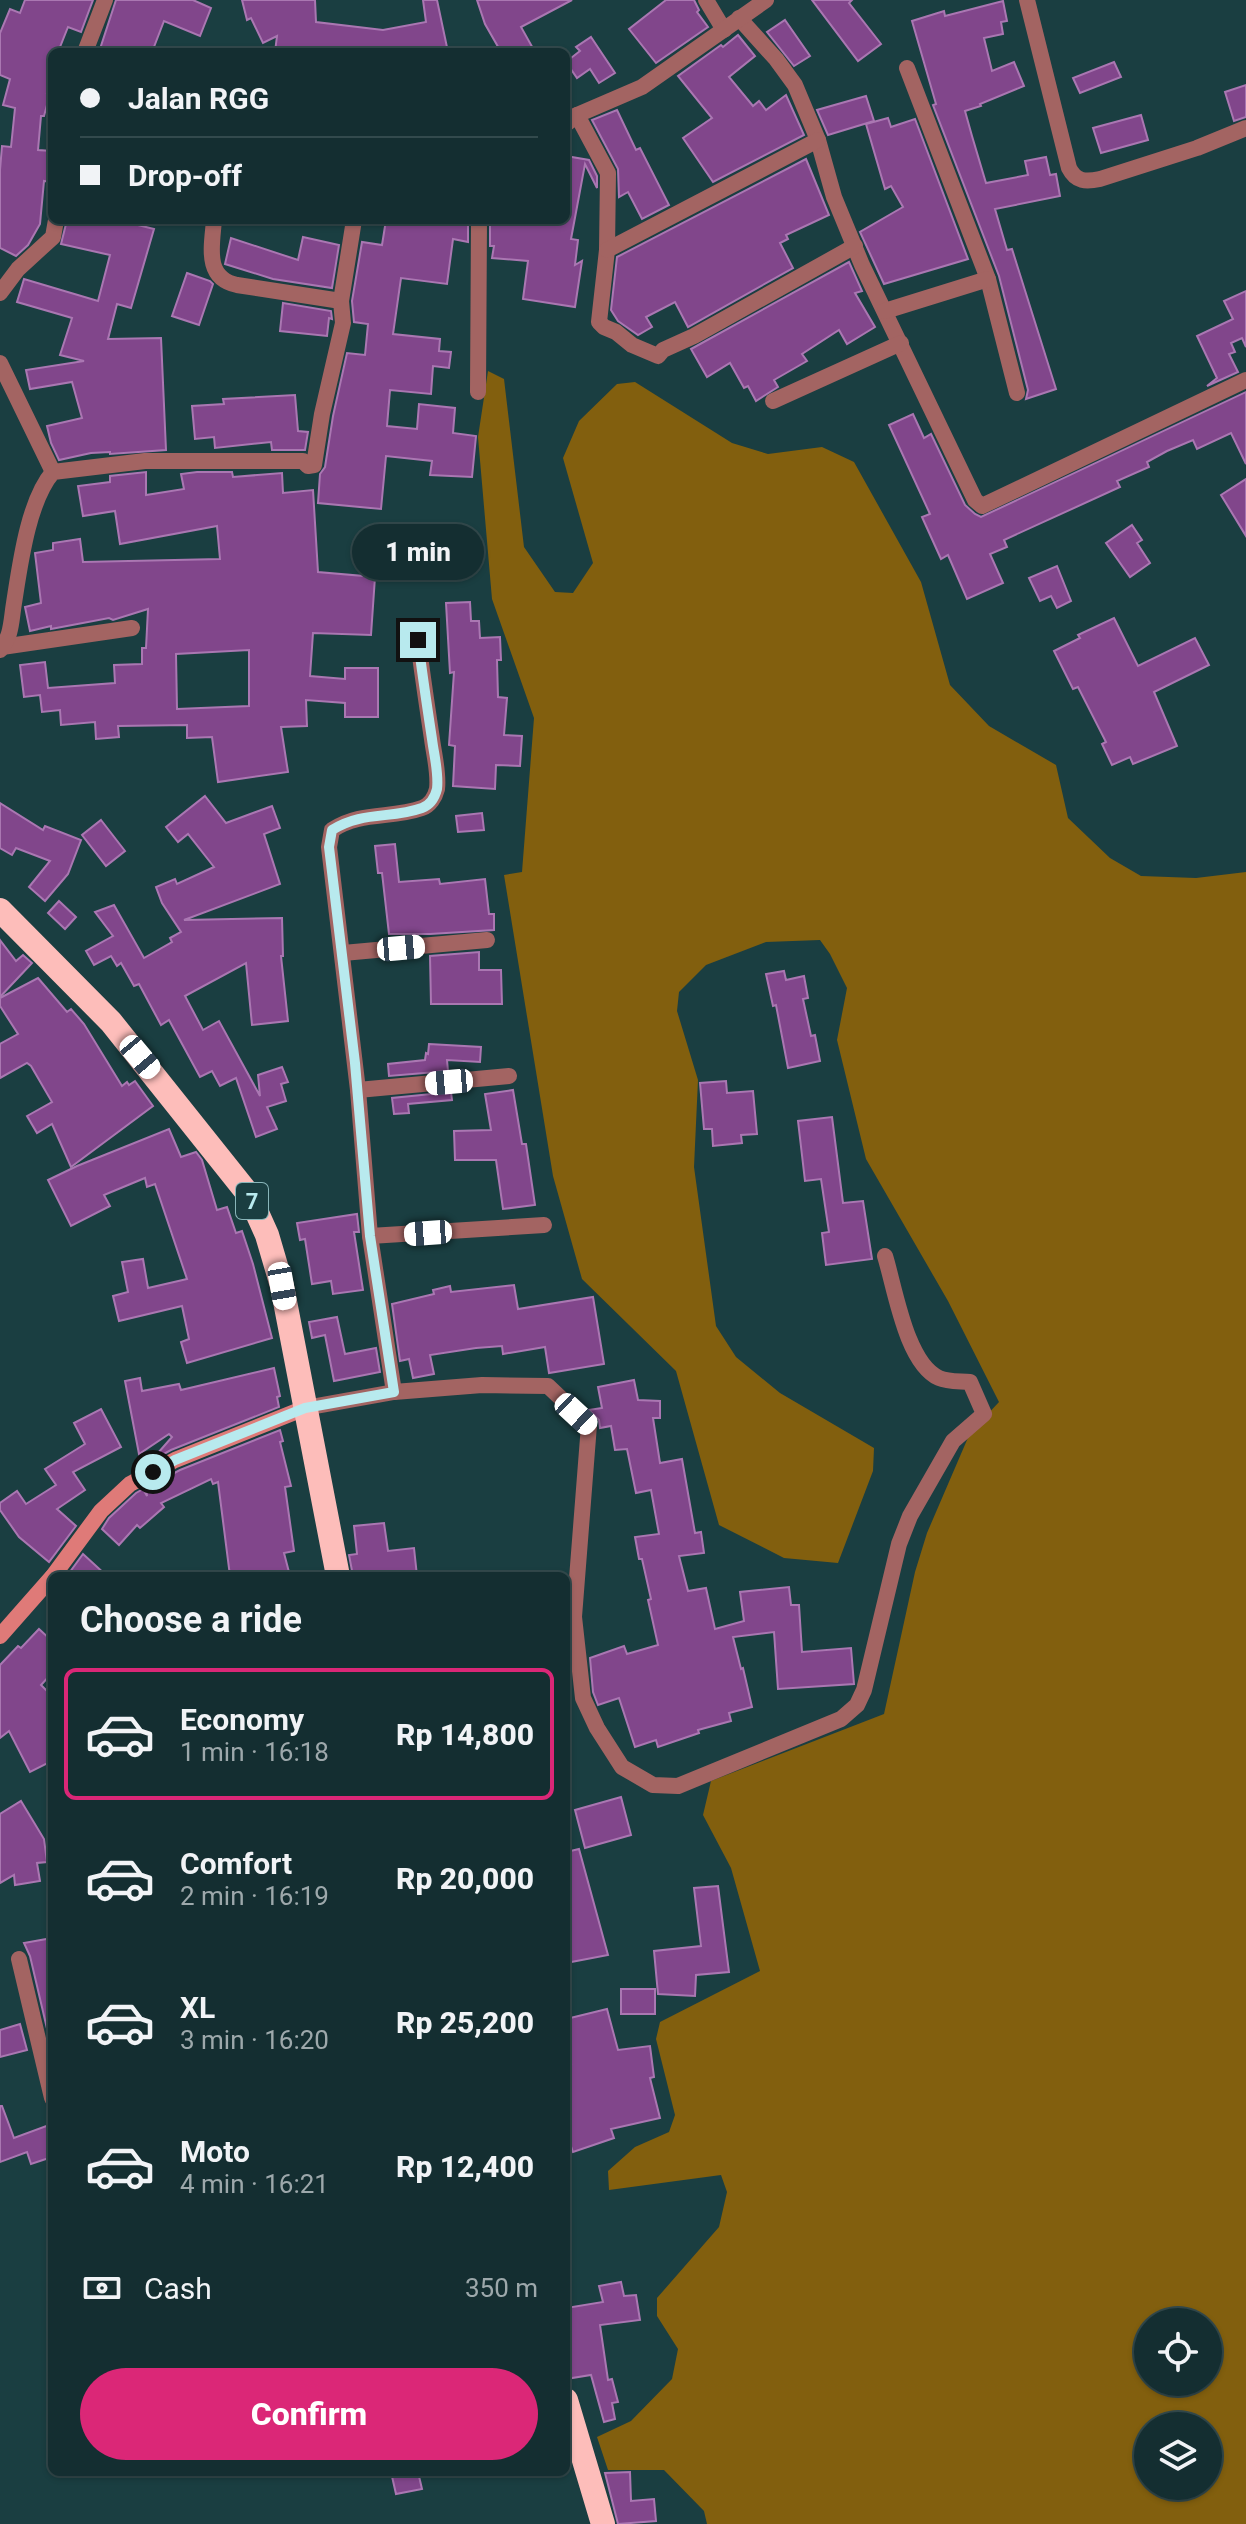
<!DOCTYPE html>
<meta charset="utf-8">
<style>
body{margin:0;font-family:Roboto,sans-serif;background:#1d3639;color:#f1f3f6;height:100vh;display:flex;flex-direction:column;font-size:30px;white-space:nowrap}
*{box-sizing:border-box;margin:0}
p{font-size:26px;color:#9da8ab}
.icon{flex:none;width:44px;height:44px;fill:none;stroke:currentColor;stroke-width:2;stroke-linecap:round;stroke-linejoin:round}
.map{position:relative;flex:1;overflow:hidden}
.sheet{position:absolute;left:48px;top:1572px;width:522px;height:904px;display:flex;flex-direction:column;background:#142e31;border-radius:12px;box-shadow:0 2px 6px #0004,0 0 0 2px #334a4d}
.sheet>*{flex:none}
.banner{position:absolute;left:48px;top:48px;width:522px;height:176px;border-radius:12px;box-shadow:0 2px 6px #0004,0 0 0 2px #334a4d;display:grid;align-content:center;height:176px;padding:0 32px;background:#142e31}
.controls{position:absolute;left:1134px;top:2308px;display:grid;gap:16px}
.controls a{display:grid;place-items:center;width:88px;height:88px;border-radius:50%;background:#142e31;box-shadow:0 2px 6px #0004,0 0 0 2px #334a4d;font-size:40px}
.end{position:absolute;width:36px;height:36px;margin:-18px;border:10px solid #b8eaee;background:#111;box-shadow:0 0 0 4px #111}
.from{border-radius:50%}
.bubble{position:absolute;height:56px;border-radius:28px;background:#142e31;box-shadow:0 2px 6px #0004,0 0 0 2px #334a4d;font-size:26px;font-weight:800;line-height:56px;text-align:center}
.car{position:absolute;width:24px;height:48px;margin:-24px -12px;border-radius:10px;box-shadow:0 0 6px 2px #0007;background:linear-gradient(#fff 24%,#345 0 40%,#fff 0 76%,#345 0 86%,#fff 0)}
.banner b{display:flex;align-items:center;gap:28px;height:76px;font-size:30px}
.banner b+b{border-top:2px solid #334a4d}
.banner i{width:20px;height:20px;background:#f1f3f6}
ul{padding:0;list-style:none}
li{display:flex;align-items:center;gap:24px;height:132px;margin:0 16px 12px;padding:0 16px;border:4px solid transparent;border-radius:12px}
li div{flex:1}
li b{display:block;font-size:30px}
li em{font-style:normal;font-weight:800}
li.active{border-color:#db2777}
li>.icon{width:72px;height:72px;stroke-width:1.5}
h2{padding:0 32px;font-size:36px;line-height:96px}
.pay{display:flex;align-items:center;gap:20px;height:88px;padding:0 32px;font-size:30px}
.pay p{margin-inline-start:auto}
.action{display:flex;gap:16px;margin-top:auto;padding:16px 32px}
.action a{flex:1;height:92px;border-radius:48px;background:#db2777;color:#fff;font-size:32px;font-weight:800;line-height:92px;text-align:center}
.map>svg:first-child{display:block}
</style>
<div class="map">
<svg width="1246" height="2524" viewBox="0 0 1246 2524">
<rect width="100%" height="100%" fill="#1a3e41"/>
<path fill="#825f0e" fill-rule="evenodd" d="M488,371L504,379L524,547L555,592L573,593L593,563L563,458L579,421L617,384L635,382L732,443L768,454L822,447L854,462L921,582L950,685L989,726L1056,765L1068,818L1110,858L1141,876L1196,878L1246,872V2524H707L704,2511L664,2470H608L597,2437L631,2421L672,2379L678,2349L657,2316V2298L719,2227L727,2192L721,2175L609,2190L608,2171L635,2147L669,2132L675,2115L656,2039L660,2022L760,1971L731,1868L703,1815L711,1781L884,1714L915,1572L927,1533L970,1433L999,1402L948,1301L866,1159L837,1040L847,988L830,954L820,940L766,942L706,965L679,992L677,1011L698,1080L694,1167L716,1326L736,1357L780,1393L874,1448L873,1471L838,1563L784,1558L719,1525L676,1371L582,1279L553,1176L504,875L522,872L534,718L492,599L478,437ZM1148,2322H1208V2382H1148ZM1148,2426H1208V2486H1148Z"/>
<g fill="#81468b" stroke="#aa77b2" stroke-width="2" fill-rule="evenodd">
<path d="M25,0H93L81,32L68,27L58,52H52V77L47,93L50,94L44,116H41L38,150L52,151L51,182L44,181L40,224L28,245L16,256L0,248V170L2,146L11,147L15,108L3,105L10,79L0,75V33L10,9L20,13Z"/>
<path d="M116,0H193L211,8L200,36L164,21L152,52H99Z"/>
<path d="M242,0H315L316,22L383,30L426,22L423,0H437L448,52H275L277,36L263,43L251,18L247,20Z"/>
<path d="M477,0H572L521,27L535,52H501L485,24Z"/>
<path d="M666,0H694L699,10L697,12L708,27L656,63L629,29Z"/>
<path d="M812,0H852L849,3L881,44L858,61Z"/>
<path d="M1003,1L1007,21L1001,22L1003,34L984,38L992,71L1014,62L1024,86L980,104L981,106L965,111L972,136L986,183L1028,175L1025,161L1046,157L1050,175L1056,174L1060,196L995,209L1007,250L1012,249L1056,389L1026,399L1028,390L999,276L933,105L936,104L912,21L944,11L945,16Z"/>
<path d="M785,20L810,56L794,66L767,32Z"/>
<path d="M738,35L755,56L729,77L753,106L759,101L766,110L786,95L804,135L713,182L683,138L712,118L678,76L721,45L723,47Z"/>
<path d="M591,37L615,73L599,83L590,69L577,78L566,62L580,51L576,47Z"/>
<path d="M1114,62L1121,77L1080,93L1073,78Z"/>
<path d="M1246,85V117L1234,121L1225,92Z"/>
<path d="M866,96L874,121L828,135L817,110Z"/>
<path d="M617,110L636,150L640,148L669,205L642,219L628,192L619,197L618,169L592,120Z"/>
<path d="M1141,115L1148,140L1101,153L1093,128Z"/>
<path d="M888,118L891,127L915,119L968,259L884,284L860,232L903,207L891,186L885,189L866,124Z"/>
<path d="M566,156L589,160L597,176V188L585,164L571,239L578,240L575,265L582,261L575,307L523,299L528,261L492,258L494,246H490V220H566Z"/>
<path d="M806,159L829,215L786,235L788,239L780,243L793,268L688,327L675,302L646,317L652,327L638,335L618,321L611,310L617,257Z"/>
<path d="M67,220H118L154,229L131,308L117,304L108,339L161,338L166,450L110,454V452L91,453L59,460L51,443L47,426L82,418L72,382L30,389L26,370L84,361L60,355L72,318L17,302L24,279L98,301L110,255L61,244Z"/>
<path d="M386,220H468V242L453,239L447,284L401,278L393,334L440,339L439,351L451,352L449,368L433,366L431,394L390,390L387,426L417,429L419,404L455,408L453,433L476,436L472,477L430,475L432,461L386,456L381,509L318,503L320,474L325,467L333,416L347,353L365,355L368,324L354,322L352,301L362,242L382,245Z"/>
<path d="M303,237L339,245L332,288L273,279L225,264L231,238L298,260Z"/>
<path d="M849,262L862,291L855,293L875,327L847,344L839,330L802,354L807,361L774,380L778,387L756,401L748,386L744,388L730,363L707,377L691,349Z"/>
<path d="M187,273L210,281L213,284L199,325L172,316Z"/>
<path d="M1246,291V347L1242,338L1231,343L1235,352L1229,354L1238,372L1207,386L1217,378L1197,336L1233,319L1224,301Z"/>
<path d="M283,303L331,311L332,319L329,318L327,336L280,331Z"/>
<path d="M1246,392V464L1231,433L1197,449L1193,440L1167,451L1147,462L1149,467L1117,481L1120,487L1004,540L1007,547L990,554L1003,583L967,599L948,555L941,559L922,517L930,514L889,425L913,414L924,438L931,434L965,505L975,514L981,517Z"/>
<path d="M295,395L298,431L308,432L305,450H272L271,442L215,448L214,437L195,439L192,406L224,404L223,399Z"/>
<path d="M146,472V495L184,489L181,474L197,472H232L233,477L282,473L283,493L313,490L318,572L375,577L371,635L313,633L310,676L345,679V668H378V717H345V703L306,700L307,726L281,727L288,772L218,782L212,737L187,738V725L118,726L119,737L96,739L95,722L61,725L60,710L42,712L40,695L24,697L20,665L45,662L48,688L115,683L114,665L142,664V648H146L148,609L113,620L109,618L51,629V626L30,631L25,607L41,603L35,553L53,550V543L80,539L83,562L220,559L217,526L120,544L115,511L83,516L78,486L110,482V476ZM249,650V706L177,709L176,654Z"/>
<path d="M1246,479V536L1221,495Z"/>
<path d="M1132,525L1142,540L1137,543L1150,563L1130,577L1106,543Z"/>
<path d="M1057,566L1071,601L1057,608L1051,596L1040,601L1029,578Z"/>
<path d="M470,602L471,621H479L480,638L500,637L501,660H497L498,697L507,698L504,735L522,736L520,766L496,765L495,789L453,786L455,746L449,745L454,672L450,673L446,603Z"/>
<path d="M1114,618L1138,666L1195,638L1209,665L1154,692L1177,746L1133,764L1130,757L1112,765L1102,744L1106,742L1078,687L1073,689L1054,651L1080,638L1078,635Z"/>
<path d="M205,796L226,823L272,806L280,828L264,834L280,884L184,920L282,918L283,956H281L288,1021L252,1025L246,963L185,996L203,1030L219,1021L260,1096L258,1075L282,1067L288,1082L281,1084L286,1101L267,1107L277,1129L256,1137L236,1078L220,1086L212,1071L200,1077L169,1020L161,1025L139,984L134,986L121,963L117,966L111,956L94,965L86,951L113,936L95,912L114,905L144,958L172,942L170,938L181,932L162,903L156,887L175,879L177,884L214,867L188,834L178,842L166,827Z"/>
<path d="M0,803L43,830L45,826L81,840L68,874L45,901L29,887L50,861L16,848L12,855L0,848Z"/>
<path d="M482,813L484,830L458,832L456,816Z"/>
<path d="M101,820L125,851L106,866L82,835Z"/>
<path d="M395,844L399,882L439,879L440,884L485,879L489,914H494V930L430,934H389L382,873H378L375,846Z"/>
<path d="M59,901L76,917L65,929L48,913Z"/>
<path d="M0,940L16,961L23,955L32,963L0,997Z"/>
<path d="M479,952V970H501L502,1004H431L430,956Z"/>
<path d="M784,971L786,980L804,976L808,998L803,999L811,1036L815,1035L820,1061L788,1068L776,1005L773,1006L766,974Z"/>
<path d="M38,978L67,1012L71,1009L84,1024L122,1086L127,1082L129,1085L135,1081L153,1106L71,1167L52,1124L37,1133L27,1116L52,1102L31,1066L27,1063L0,1078V1044L18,1034L0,1006V998Z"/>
<path d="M429,1044L481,1047L480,1062L447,1060L448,1071L389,1076L388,1064L425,1060L426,1053L428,1054Z"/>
<path d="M726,1081L727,1093L753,1091L757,1134L741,1135L742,1143L713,1146L712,1129H704L700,1083Z"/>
<path d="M513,1090L522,1144H526L535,1205L503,1209L496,1160H455L454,1131L491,1130L485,1094Z"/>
<path d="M451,1092L452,1100L408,1104L409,1113L394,1114L392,1098Z"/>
<path d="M832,1117L843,1203L863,1201L872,1259L826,1265L822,1233L829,1232L821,1179L805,1181L798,1121Z"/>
<path d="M169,1129L181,1157L196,1152L202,1160L217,1210L227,1207L236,1233L242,1231L253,1264L272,1338L187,1363L181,1342L189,1339L182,1306L119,1321L113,1296L128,1292L122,1262L143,1259L148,1288L187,1279L155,1184L147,1187L145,1178L104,1195L110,1206L71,1226L48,1180L77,1166Z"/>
<path d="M357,1214L359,1232H354L363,1290L333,1294L331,1281L312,1284L305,1239L300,1240L297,1223Z"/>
<path d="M514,1285L518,1309L593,1297L604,1364L549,1373L545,1347L503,1354L502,1346L476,1348L430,1355L434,1374L413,1378L409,1359L400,1361L392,1304L434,1294L433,1290L450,1286L451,1292Z"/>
<path d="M337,1317L345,1354L376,1348L380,1372L334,1381L325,1335L312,1338L309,1322Z"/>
<path d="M274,1368L280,1396L277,1397L279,1407L171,1450L151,1461L172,1437L169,1434L139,1454L125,1381L140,1378L142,1391L179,1384L181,1390Z"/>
<path d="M634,1380L638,1400L660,1401V1418H653L660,1463L682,1459L695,1533L701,1532L704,1553L679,1556L688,1591L706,1588L715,1629L744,1621L740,1592L789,1587L791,1605H799L802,1652L851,1648L854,1684L778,1689L774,1632L733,1637L741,1669L743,1668L752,1707L729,1713L731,1721L698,1730L699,1733L658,1747L656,1740L635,1747L619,1698L598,1705L593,1692L590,1658L624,1646L627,1654L658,1645L648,1600L651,1599L642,1559H639L635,1537L659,1534L651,1490L636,1493L627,1449L615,1450L611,1426L600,1428L599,1420L589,1410L602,1408L598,1387Z"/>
<path d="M101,1409L121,1447L73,1472L85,1490L57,1509L76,1526L49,1562L19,1537L0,1510V1503L17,1491L26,1504L56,1485L45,1469L85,1444L74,1423Z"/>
<path d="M280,1430L283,1441L280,1442L291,1486L285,1487L294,1551L284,1553L290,1576H230L218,1482L213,1484L211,1479L161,1503L164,1507L140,1528L137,1525L119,1545L102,1529L109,1518L136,1493L143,1489L147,1496L146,1488L180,1470Z"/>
<path d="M384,1523L388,1551L414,1548L417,1576H353L349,1555L357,1554L354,1526Z"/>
<path d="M83,1554L107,1576H67Z"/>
<path d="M39,1629L52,1641V1673L41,1685L52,1696V1761L30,1772L9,1731L0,1738V1665L18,1646L21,1648Z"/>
<path d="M621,1797L631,1835L585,1848L575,1810Z"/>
<path d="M21,1801L44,1839L47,1862L37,1863L40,1881L15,1885L14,1875L0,1883V1814Z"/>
<path d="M579,1849L608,1955L566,1963V1852Z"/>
<path d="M718,1886L729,1972L696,1975L695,1996L658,1994L654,1951L701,1946L694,1888Z"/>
<path d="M52,1938V2050L30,1956L24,1943Z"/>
<rect x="621" y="1989" width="34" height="25"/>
<path d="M607,2009L618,2050L650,2046L654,2077L650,2078L660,2118L611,2129L614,2138L573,2152L566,2132V2066L571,2064L566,2045V2019Z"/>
<path d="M20,2024L27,2050L0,2057V2030Z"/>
<path d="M0,2106H2L14,2138L49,2125L52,2134V2157L31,2164L27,2152L0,2162Z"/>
<path d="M621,2282L624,2296L636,2295L640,2320L600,2325L608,2380L612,2379L618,2402L612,2403L615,2419L604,2422L591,2375L566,2379V2308L603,2302L599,2286Z"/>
<path d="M391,2472H418L422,2489L396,2494Z"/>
<path d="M630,2472L631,2501L654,2499L656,2521L618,2524L605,2473Z"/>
</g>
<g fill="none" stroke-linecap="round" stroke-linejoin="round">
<g stroke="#a36462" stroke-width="16">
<path d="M706,0L724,30"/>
<path d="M1027,0L1069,168C1076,182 1086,182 1100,179L1197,148L1246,128"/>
<path d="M739,18L776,59L795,85L818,140L834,197L862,265L975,500L982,506L1246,380"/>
<path d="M85,52L105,0"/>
<path d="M907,68L988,279L1017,393"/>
<path d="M577,115L608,173L607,250L599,322L604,327L616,332L632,345L658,356L663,350L694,336L855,246"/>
<path d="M566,124L577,115L642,87L766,0"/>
<path d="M214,220C212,246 204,278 237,285L341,301"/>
<path d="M607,250L818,140"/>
<path d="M0,293L18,269L53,237L56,220"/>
<path d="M885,311L988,279"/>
<path d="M0,363L53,472"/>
<path d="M478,392L479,220"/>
<path d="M773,401L901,343"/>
<path d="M2,647L132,628"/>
<path d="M0,650C12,636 11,621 14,603C20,565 28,501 53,472L145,461H303L308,466L314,465L322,414L343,323L341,301L354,220"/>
<path d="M343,953L487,940"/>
<path d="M358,1090L509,1076"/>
<path d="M370,1236L544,1225"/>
<path d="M394,1392L370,1236L358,1090L329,847L332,830C361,811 391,819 422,808C430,805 435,797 437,789C439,773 434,755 432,739C427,706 422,673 418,640"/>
<path d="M305,1408L394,1392L482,1385L548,1386L589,1425L574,1617L583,1698L597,1728L622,1767L653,1785L678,1786L841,1719L857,1705L864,1690L899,1544L910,1516L953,1441L984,1414L970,1382C960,1381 948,1382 939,1378C906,1363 895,1288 885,1256"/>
<path d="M19,1959L52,2098"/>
</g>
<g stroke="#df7a78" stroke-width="16">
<path d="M53,1576L101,1511L130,1484L175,1460L305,1408"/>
<path d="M0,1636L52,1577"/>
</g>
<g stroke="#fdbdba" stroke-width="24">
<path d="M0,910L111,1022L249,1195L267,1235L282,1286L338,1576"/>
<path d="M566,2400L603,2524"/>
</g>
</g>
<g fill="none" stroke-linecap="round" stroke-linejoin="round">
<path stroke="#b8eaee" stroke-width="10" d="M153,1472L175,1460L305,1408L394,1392L370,1236L355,1063L329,847L332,830C362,811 391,819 422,808C430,805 435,797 437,789C439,773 434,755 432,739C427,706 422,673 418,640"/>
</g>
<g text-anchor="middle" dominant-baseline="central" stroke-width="6" stroke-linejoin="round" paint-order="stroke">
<rect fill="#1a3e41" stroke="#89b6ba" stroke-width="2" x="236" y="1183" width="32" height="36" rx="6"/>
<g font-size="22" font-weight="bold" fill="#b8eaee">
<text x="252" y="1201">7</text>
</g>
</g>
</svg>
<div class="controls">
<a><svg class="icon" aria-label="locate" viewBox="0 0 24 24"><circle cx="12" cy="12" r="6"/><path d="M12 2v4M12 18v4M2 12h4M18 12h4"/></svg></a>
<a><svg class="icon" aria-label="layers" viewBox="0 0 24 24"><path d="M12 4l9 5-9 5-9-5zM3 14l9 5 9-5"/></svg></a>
</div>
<i class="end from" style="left:153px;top:1472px"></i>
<i class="end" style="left:418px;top:640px"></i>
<div class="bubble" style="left:352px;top:524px;width:132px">1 min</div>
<i class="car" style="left:401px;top:948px;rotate:85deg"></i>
<i class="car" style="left:140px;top:1057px;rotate:140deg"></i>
<i class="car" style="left:449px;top:1082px;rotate:265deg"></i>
<i class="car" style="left:428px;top:1233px;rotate:266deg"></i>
<i class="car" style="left:282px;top:1286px;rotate:170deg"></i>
<i class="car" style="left:576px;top:1414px;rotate:133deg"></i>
<div class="banner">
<b><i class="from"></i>Jalan RGG</b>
<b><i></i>Drop-off</b>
</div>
<section class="sheet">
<h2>Choose a ride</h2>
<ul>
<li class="active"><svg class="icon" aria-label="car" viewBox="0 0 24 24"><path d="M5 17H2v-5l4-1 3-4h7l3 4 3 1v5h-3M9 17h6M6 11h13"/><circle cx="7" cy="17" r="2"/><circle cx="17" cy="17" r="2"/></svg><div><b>Economy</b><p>1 min · 16:18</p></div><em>Rp 14,800</em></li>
<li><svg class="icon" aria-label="car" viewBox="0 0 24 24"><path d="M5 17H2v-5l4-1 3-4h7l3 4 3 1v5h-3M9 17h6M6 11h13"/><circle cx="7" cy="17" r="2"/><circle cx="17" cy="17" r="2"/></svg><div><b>Comfort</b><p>2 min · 16:19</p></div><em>Rp 20,000</em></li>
<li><svg class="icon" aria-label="car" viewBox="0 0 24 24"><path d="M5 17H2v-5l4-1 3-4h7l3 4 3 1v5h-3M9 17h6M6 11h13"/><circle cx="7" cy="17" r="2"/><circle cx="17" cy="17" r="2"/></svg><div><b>XL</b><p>3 min · 16:20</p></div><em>Rp 25,200</em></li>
<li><svg class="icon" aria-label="car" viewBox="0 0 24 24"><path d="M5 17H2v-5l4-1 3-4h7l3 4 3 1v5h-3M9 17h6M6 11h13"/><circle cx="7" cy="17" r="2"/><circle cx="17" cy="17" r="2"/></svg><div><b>Moto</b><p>4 min · 16:21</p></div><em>Rp 12,400</em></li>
</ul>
<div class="pay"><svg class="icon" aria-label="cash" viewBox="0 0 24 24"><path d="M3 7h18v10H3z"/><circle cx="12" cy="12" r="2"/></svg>Cash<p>350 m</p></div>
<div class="action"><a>Confirm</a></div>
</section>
</div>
